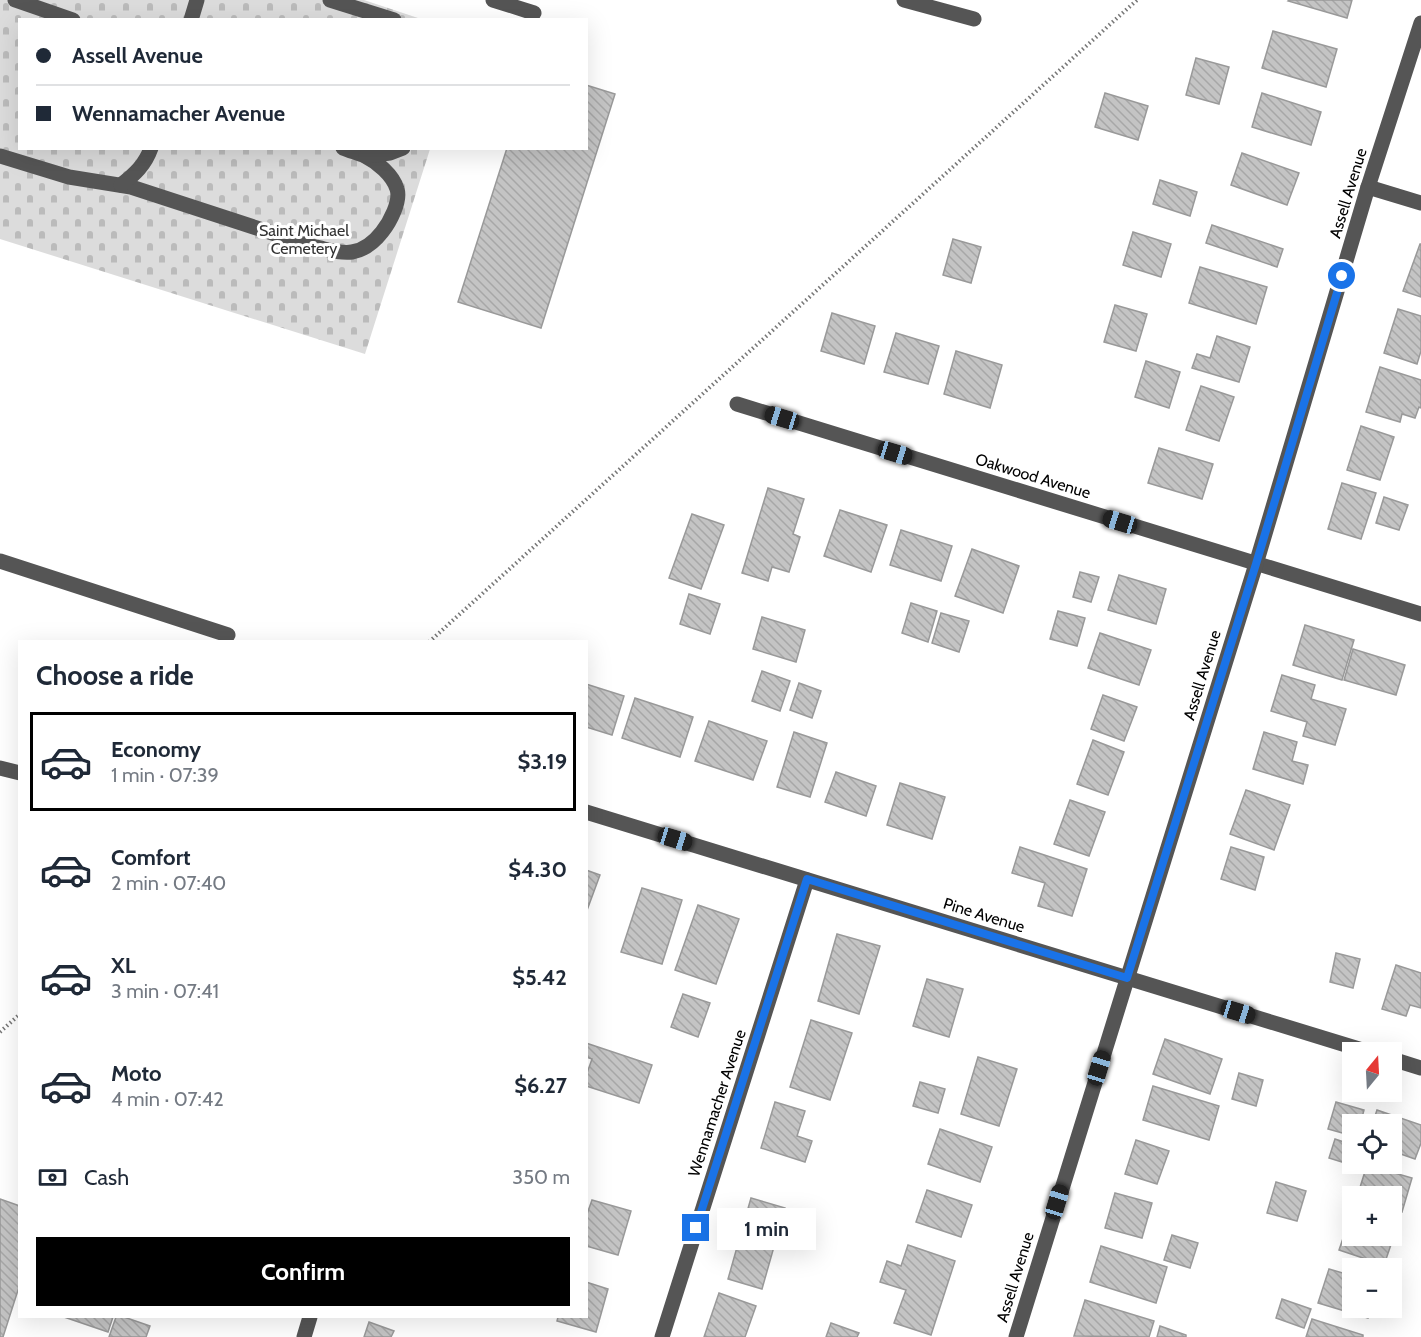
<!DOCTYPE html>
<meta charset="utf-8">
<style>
body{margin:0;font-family:Cabin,sans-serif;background:#f2f2f3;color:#1f2937;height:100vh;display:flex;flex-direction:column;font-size:22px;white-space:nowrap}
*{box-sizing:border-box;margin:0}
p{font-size:20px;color:#747a83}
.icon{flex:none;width:33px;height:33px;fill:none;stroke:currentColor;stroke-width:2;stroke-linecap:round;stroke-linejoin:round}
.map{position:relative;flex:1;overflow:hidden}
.panel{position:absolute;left:18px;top:640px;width:570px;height:678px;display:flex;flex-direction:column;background:#fff;border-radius:0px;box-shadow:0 6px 24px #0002}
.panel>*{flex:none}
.guide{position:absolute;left:18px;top:18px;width:570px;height:132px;border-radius:0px;box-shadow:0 6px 24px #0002;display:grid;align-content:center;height:132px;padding:0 18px;background:#fff}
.needle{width:39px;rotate:18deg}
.controls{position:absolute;left:1342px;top:1042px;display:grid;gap:12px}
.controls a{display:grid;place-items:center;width:60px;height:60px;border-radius:0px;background:#fff;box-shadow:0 6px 24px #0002;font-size:30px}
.end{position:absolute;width:27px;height:27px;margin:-14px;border:8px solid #1a73e8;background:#fff;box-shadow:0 0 0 3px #fff}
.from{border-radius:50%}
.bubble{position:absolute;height:42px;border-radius:0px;background:#fff;box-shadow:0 6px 24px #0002;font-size:20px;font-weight:800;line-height:42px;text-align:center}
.car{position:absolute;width:18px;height:36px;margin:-18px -9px;border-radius:8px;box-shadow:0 0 4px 2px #0007;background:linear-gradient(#222 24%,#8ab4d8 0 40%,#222 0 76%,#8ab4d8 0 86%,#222 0)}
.guide b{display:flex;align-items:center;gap:21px;height:57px;font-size:22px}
.guide b+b{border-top:2px solid #e0e1e3}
.guide i{width:15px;height:15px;background:#1f2937}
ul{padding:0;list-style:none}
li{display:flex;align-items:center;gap:18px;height:99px;margin:0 12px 9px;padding:0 6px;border:3px solid transparent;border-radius:0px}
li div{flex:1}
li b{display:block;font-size:22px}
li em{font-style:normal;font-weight:800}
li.selected{border-color:#000}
li>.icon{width:54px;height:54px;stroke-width:1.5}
h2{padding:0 18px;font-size:27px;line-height:72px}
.pay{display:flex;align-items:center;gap:15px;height:66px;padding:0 18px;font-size:22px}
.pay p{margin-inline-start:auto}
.button{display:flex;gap:12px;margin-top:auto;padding:12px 18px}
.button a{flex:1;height:69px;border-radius:0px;background:#000;color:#fff;font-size:24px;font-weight:800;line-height:69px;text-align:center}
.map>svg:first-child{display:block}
</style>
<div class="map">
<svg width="1421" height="1337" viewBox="0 0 1421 1337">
<defs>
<pattern id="cemetery-stones" width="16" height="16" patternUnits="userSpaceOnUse" patternTransform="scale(1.5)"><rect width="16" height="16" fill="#dcdcdc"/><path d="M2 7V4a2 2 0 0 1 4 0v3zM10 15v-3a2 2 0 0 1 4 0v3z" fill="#bbb"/></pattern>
<pattern id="building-back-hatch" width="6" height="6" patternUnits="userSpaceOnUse" patternTransform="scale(1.5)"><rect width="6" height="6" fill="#c4c4c4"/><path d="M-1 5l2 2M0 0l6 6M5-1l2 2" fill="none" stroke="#a7a7a7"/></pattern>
</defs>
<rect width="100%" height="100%" fill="#fff"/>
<path fill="url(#cemetery-stones)" d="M0,0H364L421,19L20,20V148L430,149L365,354L0,239Z"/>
<g fill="url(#building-back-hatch)" stroke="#999" stroke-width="1.5">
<path d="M1289,0H1352L1347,18L1288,1Z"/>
<path d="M1273,31L1337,49L1326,87L1262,68Z"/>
<path d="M1196,58L1229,67L1219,104L1186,95Z"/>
<path d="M586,85L615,94L541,328L458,302L507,148H586Z"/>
<path d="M1105,93L1148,106L1138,140L1095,127Z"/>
<path d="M1262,93L1321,112L1311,145L1252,127Z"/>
<path d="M1242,153L1299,173L1287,205L1231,185Z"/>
<path d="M1160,180L1197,192L1190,216L1153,204Z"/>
<path d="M1212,225L1283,249L1277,267L1206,243Z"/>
<path d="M1133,232L1171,244L1161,277L1123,265Z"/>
<path d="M953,239L981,247L971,283L943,275Z"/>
<path d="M1420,244H1421V297L1403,291Z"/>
<path d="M1200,267L1267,287L1256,324L1189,303Z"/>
<path d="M1115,305L1147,314L1136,351L1104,342Z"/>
<path d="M1398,309L1421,316V351L1417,364L1384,353Z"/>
<path d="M832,313L875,326L864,364L821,351Z"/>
<path d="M896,333L939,346L928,384L884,372Z"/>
<path d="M1217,336L1250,347L1239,382L1192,368L1197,354L1210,358Z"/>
<path d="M956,351L1002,365L990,408L944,394Z"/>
<path d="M1146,361L1180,372L1169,408L1135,397Z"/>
<path d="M1380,367L1421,380V408L1419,407L1415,418L1402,414L1400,422L1366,412Z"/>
<path d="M1201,386L1234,397L1219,441L1186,430Z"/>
<path d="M1361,426L1394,437L1380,480L1347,470Z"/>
<path d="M1159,448L1213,464L1202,499L1148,483Z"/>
<path d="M1342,483L1376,493L1361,539L1328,529Z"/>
<path d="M768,488L804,499L793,534L800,537L789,572L772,567L768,581L742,573Z"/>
<path d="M1384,497L1408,505L1399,530L1376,523Z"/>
<path d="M840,510L887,525L871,572L824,556Z"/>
<path d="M692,514L724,525L701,589L669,578Z"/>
<path d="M901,530L952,546L941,581L890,565Z"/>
<path d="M972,549L1019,566L1003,613L955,596Z"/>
<path d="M1080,572L1099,577L1091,602L1073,597Z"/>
<path d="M1119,575L1166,589L1156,624L1108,610Z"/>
<path d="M689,594L720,604L710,634L680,624Z"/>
<path d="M911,603L937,611L928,642L902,633Z"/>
<path d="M1058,611L1085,618L1077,646L1050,639Z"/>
<path d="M941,613L969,621L959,652L932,643Z"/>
<path d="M762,617L805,630L796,662L753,649Z"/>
<path d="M1305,625L1354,640L1342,680L1293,665Z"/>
<path d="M1100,633L1151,650L1139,685L1088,668Z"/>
<path d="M1353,649L1405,665L1396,695L1344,680Z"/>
<path d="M762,671L790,681L780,711L752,701Z"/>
<path d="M1282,675L1315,685L1311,699L1346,709L1335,745L1303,736L1307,722L1271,711Z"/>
<path d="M799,683L821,691L812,718L790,710Z"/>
<path d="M586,684L624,696L612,735L586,727Z"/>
<path d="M1103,695L1137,707L1124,741L1091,729Z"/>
<path d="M635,698L693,717L680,757L622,738Z"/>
<path d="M709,721L767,741L753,780L695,761Z"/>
<path d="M794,732L827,743L810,797L777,787Z"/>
<path d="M1264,732L1297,742L1292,761L1308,765L1303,784L1253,769Z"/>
<path d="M1093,740L1124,752L1108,795L1077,784Z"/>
<path d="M836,772L876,786L866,816L825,802Z"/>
<path d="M900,783L945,797L932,839L887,825Z"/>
<path d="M1246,790L1290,805L1274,850L1230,834Z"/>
<path d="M1070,800L1105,812L1089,856L1054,844Z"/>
<path d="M1020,847L1087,869L1072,916L1038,906L1045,883L1012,873Z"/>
<path d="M1231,847L1264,857L1255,890L1221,879Z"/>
<path d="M586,870L600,875L586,913Z"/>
<path d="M642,888L682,900L662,964L621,952Z"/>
<path d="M698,905L739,919L716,984L675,970Z"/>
<path d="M837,934L880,946L859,1014L818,1001Z"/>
<path d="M1336,953L1360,959L1353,988L1330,982Z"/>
<path d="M1396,965L1421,973V1008L1410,1005L1406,1016L1382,1009Z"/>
<path d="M927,979L963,989L949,1037L913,1026Z"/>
<path d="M683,994L710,1003L698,1037L671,1027Z"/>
<path d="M811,1020L852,1033L830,1100L790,1087Z"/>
<path d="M1165,1039L1222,1059L1210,1094L1153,1074Z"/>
<path d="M586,1043L652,1065L639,1103L586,1086V1076L592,1059L586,1057Z"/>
<path d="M978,1057L1017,1069L999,1126L961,1114Z"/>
<path d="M1239,1073L1263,1080L1256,1106L1232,1099Z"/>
<path d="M920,1082L945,1089L938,1113L913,1106Z"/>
<path d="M1153,1086L1219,1106L1209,1140L1143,1120Z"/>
<path d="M775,1102L805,1111L797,1136L812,1141L805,1162L761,1148Z"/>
<path d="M1336,1102L1364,1110L1360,1125H1353V1136L1328,1129Z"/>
<path d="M1377,1110L1421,1125V1143L1415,1159L1392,1151V1125H1372Z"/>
<path d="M940,1129L992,1147L980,1182L928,1164Z"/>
<path d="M1335,1139L1353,1145V1164H1359L1358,1167L1329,1158Z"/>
<path d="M1136,1140L1169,1151L1157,1184L1125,1174Z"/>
<path d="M1367,1165L1412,1178L1402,1212L1392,1209V1197H1357Z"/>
<path d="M1276,1182L1306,1191L1297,1221L1267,1213Z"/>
<path d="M927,1190L972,1205L961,1237L916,1222Z"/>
<path d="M1115,1193L1152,1203L1142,1238L1105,1228Z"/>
<path d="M751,1198L785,1208L762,1289L728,1279Z"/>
<path d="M0,1199L20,1206V1284L3,1337H0Z"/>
<path d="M592,1200L631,1211L618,1255L586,1246V1217Z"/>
<path d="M1351,1215L1353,1216V1236H1392V1229L1396,1230L1384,1265L1339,1250Z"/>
<path d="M1172,1235L1198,1243L1190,1268L1164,1260Z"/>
<path d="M908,1245L955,1261L931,1335L894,1323L906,1290L880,1282L887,1261L901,1266Z"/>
<path d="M1101,1246L1167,1267L1156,1303L1090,1282Z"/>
<path d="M1329,1269L1353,1276V1308H1371L1368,1318L1318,1303Z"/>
<path d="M586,1282L608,1289L596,1332L557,1321L558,1317H586Z"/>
<path d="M719,1293L756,1306L745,1337H704Z"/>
<path d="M1282,1299L1311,1309L1304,1328L1276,1318Z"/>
<path d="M1085,1300L1154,1321L1149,1337L1074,1336Z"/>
<path d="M64,1317H113L108,1332Z"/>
<path d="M116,1317H124L150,1326L146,1337H109Z"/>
<path d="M1312,1319L1363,1335V1337H1306Z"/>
<path d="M369,1322L394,1331L391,1337H364Z"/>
<path d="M831,1323L859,1333L857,1337H826Z"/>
<path d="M1160,1326L1186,1335V1337H1157Z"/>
</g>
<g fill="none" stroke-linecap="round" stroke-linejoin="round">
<g stroke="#777" stroke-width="4" stroke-dasharray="1.5 3" stroke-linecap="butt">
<path d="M429,642L1137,0"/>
<path d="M0,1032L20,1014"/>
</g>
<g stroke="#555" stroke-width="15">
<path d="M15,0L73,20"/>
<path d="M330,0L394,20"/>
<path d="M493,0L534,13"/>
<path d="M904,0L974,19"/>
<path d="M191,20L197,0"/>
<path d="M0,156L69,177L131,187L315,247C326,249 340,254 352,252C364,250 375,241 382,232C390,222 401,201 397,189C393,175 377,162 365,156C358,153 350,151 343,148"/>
<path d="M366,156L390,153L403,148"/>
<path d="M121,185C135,174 145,165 151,148"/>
<path d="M1368,187L1421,203"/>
<path d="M737,404L1421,614"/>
<path d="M0,561L228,635"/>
<path d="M0,768L20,773"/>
<path d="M586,812L1372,1053"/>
<path d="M1392,1059L1421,1068"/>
<path d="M304,1337L310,1317"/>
<path d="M662,1337L807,880"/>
<path d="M1016,1337L1256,564L1368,187L1421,23"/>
</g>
</g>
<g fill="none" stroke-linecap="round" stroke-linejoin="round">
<path stroke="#1a73e8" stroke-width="8" d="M696,1228L807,879L1127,978L1256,564L1342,276"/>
</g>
<g text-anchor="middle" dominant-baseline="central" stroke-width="6" stroke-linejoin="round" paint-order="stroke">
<g font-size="16" fill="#000" stroke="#fff">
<text transform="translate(1348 193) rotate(-73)">Assell Avenue</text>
<text transform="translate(1033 476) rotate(17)">Oakwood Avenue</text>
<text transform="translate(1202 675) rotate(-73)">Assell Avenue</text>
<text transform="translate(984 915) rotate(17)">Pine Avenue</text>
<text transform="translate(717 1103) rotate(-72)">Wennamacher Avenue</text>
<text transform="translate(1015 1277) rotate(-73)">Assell Avenue</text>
</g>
<g font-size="16" fill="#333" stroke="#fff">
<text x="304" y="230">Saint Michael<tspan x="304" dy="18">Cemetery</tspan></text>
</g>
</g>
</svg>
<div class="controls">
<a><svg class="needle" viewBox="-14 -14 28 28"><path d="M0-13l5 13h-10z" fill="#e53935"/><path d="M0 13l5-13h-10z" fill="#747a83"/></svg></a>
<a><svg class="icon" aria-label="locate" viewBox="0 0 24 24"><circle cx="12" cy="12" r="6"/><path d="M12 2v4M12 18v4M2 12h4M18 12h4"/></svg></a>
<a>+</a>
<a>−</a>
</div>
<i class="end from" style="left:1342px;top:276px"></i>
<i class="end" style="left:696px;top:1228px"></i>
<div class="bubble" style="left:717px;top:1208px;width:99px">1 min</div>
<i class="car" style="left:782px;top:418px;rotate:287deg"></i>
<i class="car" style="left:895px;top:453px;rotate:107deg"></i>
<i class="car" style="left:1120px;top:522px;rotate:287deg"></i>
<i class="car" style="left:675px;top:839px;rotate:107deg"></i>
<i class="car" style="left:1238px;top:1012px;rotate:107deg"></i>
<i class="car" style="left:1099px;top:1068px;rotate:17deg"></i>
<i class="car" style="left:1057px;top:1202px;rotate:17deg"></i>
<div class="guide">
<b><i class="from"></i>Assell Avenue</b>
<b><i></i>Wennamacher Avenue</b>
</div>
<section class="panel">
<h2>Choose a ride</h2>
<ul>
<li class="selected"><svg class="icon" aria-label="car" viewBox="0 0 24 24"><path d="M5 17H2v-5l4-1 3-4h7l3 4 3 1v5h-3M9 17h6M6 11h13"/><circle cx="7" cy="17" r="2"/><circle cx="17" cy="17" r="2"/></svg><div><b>Economy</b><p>1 min · 07:39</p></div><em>$3.19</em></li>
<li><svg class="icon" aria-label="car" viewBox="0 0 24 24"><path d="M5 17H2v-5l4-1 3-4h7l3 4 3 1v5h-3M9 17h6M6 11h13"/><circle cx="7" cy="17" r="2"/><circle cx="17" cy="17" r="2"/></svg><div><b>Comfort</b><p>2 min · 07:40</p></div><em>$4.30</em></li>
<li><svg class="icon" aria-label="car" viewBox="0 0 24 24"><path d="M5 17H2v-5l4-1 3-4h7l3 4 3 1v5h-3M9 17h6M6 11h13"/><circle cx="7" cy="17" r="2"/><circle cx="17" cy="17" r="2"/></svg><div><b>XL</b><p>3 min · 07:41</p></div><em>$5.42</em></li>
<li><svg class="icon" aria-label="car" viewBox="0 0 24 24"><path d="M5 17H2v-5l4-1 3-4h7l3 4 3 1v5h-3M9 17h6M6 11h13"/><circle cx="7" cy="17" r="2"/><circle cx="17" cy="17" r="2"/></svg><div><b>Moto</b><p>4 min · 07:42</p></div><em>$6.27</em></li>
</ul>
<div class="pay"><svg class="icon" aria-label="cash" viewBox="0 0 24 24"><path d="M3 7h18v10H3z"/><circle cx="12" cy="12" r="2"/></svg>Cash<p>350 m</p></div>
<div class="button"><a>Confirm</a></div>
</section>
</div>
